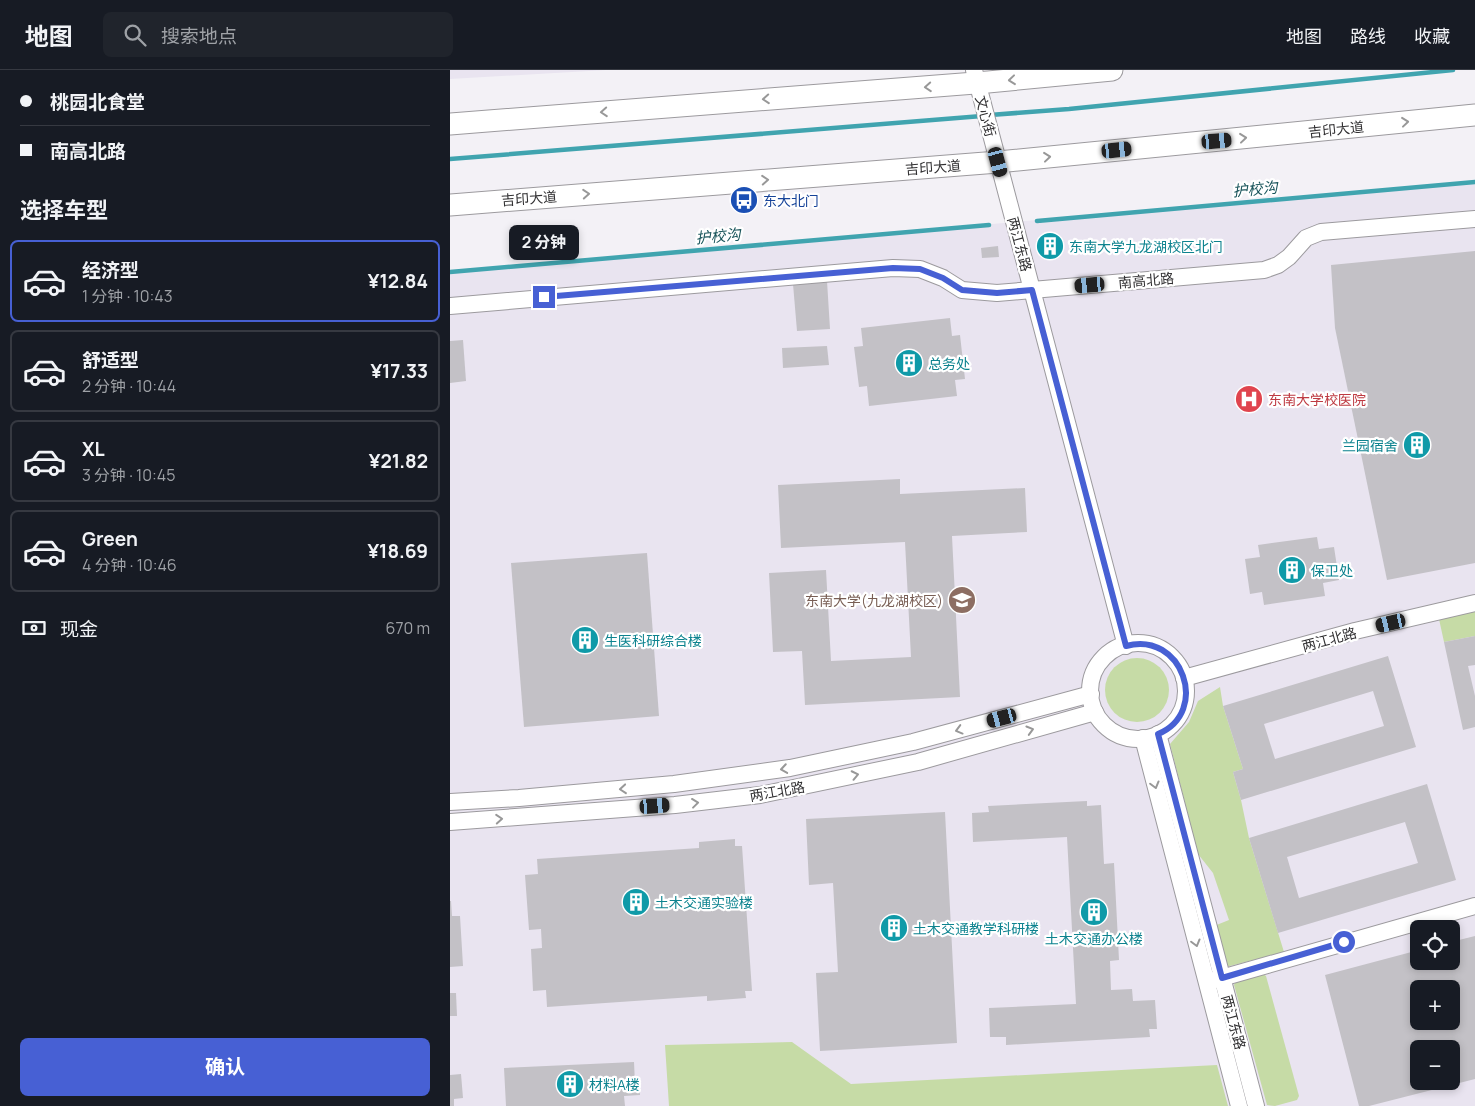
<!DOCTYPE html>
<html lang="zh">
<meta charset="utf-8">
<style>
body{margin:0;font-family:Manrope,"Noto Sans SC",sans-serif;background:#20242c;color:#f1f3f6;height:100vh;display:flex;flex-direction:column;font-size:19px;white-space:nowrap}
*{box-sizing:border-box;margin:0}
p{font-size:16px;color:#9ea1a6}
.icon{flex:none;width:28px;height:28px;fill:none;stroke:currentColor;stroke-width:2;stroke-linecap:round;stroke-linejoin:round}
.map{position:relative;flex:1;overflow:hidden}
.panel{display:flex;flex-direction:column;background:#171b24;width:450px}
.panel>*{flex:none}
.top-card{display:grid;align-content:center;height:110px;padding:0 20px;background:#171b24}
.tools{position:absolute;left:960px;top:850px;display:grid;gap:10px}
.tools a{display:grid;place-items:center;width:50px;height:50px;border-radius:8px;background:#171b24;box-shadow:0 2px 8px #0003;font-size:25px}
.end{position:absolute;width:22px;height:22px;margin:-11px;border:6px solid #4760d4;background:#fff;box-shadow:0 0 0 2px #fff}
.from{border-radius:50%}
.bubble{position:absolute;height:35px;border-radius:8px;background:#171b24;box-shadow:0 2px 8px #0003;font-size:16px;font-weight:700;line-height:35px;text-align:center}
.car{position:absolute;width:15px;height:30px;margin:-15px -8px;border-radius:6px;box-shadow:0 0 4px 1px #0007;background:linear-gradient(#222 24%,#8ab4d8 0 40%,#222 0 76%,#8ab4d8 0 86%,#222 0)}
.top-card b{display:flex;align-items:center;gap:18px;height:48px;font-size:19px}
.top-card b+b{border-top:1px solid #363941}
.top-card i{width:12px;height:12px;background:#f1f3f6}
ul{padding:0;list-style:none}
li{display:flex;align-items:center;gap:15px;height:82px;margin:0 10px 8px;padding:0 10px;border:2px solid #363941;border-radius:8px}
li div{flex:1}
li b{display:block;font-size:19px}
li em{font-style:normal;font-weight:700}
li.on{border-color:#4760d4}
li>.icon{width:45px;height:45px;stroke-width:1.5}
h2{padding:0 20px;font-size:22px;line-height:60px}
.pay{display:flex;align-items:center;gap:12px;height:55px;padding:0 20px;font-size:19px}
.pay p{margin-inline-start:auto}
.button{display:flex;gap:10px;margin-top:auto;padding:10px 20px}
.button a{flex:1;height:58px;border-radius:8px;background:#4760d4;color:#fff;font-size:20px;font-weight:700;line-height:58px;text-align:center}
header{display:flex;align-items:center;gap:30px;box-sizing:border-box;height:70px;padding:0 25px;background:#171b24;border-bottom:1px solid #363941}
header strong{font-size:24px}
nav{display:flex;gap:28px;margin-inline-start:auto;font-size:18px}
.search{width:350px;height:45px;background:#20242c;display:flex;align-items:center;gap:12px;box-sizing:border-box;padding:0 18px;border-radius:8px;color:#9ea1a6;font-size:19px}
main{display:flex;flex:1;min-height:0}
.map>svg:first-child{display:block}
</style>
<header>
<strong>地图</strong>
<div class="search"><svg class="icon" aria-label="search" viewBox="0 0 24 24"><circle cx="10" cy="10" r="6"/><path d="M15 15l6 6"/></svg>搜索地点</div>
<nav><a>地图</a><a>路线</a><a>收藏</a></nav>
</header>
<main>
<section class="panel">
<div class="top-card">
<b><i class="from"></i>桃园北食堂</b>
<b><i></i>南高北路</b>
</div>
<h2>选择车型</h2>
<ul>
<li class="on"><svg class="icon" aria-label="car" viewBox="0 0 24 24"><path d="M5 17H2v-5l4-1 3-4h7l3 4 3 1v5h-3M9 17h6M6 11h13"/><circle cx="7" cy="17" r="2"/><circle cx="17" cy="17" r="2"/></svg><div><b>经济型</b><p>1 分钟 · 10:43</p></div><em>¥12.84</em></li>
<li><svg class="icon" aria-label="car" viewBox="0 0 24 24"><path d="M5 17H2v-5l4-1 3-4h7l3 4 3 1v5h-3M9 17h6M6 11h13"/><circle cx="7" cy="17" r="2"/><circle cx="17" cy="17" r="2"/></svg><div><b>舒适型</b><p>2 分钟 · 10:44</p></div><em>¥17.33</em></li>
<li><svg class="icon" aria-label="car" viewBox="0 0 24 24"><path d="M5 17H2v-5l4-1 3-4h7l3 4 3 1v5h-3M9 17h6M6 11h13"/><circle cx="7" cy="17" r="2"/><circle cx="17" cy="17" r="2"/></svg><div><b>XL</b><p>3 分钟 · 10:45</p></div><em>¥21.82</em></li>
<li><svg class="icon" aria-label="car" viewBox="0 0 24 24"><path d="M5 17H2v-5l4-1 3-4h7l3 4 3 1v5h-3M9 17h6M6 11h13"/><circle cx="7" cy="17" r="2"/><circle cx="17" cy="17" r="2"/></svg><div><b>Green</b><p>4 分钟 · 10:46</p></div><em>¥18.69</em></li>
</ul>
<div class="pay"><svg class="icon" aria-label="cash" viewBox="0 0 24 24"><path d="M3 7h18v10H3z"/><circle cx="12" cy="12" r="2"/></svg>现金<p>670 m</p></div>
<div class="button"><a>确认</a></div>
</section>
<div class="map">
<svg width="1025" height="1036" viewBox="0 0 1025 1036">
<rect width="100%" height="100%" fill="#f3f1f6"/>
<g fill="#e9e4f0" fill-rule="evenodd">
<path d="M0,0H156L0,9Z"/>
<path d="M1025,112V1036H0V201ZM969,859H1001V891H969ZM969,919H1001V951H969ZM969,979H1001V1011H969Z"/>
</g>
<g fill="#c6dba6">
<path d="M1025,541V566L994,572L989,549Z"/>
<circle cx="687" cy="620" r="32"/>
<path d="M770,617L773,636L793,699L783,702L791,730L799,768L834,882L776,897L764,856L779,850L763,803L748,784L720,674L739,652L748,631Z"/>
<path d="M812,903L816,906L849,1026L847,1030L825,1036L817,1035L784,915L786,910Z"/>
<path d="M342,972L401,1014L767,995L778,1036H219L215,975Z"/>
</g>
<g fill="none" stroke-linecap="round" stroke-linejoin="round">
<g stroke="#40a4af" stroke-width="4.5">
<path d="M540,45L619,39L1003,0"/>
<path d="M0,89L532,46"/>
<path d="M587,151L1025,112"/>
<path d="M0,202L539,155"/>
</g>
</g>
<g fill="#c3c1c6" fill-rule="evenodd">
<path d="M609,171L610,181L591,182V172Z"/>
<path d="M548,176L549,187L532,188L531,178Z"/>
<path d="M1025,181V493L937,510L885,258L881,195Z"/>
<path d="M377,211L380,259L347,261L343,214Z"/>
<path d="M500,248L502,266L510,265L515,309L505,310L507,326L419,336L417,316L409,317L404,277L413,276L411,258Z"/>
<path d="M13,270L16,311L0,313V271Z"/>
<path d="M377,276L379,295L333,298L332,278Z"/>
<path d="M450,409V424L575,418L577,462L502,466L510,627L355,635L352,581L323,582L319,503L376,500L381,591L461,587L455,472L331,478L328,415Z"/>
<path d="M867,467L869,479L884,477L889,510L873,513L875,526L814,535L812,522L800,524L795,489L810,487L808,475Z"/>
<path d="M197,483L209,646L74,657L61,493Z"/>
<path d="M1025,566V595L1018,596L1025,626V657L1013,660L994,572Z"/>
<path d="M938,586L966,677L791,730L783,702L793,699L773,636ZM923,621L934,656L825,689L814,654Z"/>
<path d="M977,714L1006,810L828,863L799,768ZM955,752L968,793L849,828L837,787Z"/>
<path d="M637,731V736L651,735L654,794L664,793L669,890L660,891L661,920L682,919L683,931L705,930L707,959H699L700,967L556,975V967H540L539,938L626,934L617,767L523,772L522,743L539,742L538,736Z"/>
<path d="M495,742L507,973L370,981L366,903L388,902L383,813L359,815L356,749Z"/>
<path d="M285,769V776H292L302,921H295L296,928L257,931V926L97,937L96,920L83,921L81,879L92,878L91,859L79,860L75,805L88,804L87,789L249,778V772Z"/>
<path d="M0,831H1L2,846H10L13,896L0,897Z"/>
<path d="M1025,866V1009L919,1036H909L875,905L969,880V891H1001V872ZM969,919H1001V951H969ZM969,979H1001V1011H969Z"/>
<path d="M0,923H6L7,946H0Z"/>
<path d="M184,992L185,1014H189L190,1025L174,1026L175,1036H56L54,998Z"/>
<path d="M11,1004L13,1028L4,1029V1036H0V1005Z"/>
</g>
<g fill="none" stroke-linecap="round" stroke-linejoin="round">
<defs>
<g id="minor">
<path d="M524,0L676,576"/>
<path d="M0,236L443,198L470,199L493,208L512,220L547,223L582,220L814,200L828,195L839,187L856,168L871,162L1025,149"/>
<circle cx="688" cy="621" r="48"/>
<path d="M734,608L905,561L1025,533"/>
<path d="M708,664L806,1036"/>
<path d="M693,668L789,1036"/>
<path d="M0,732L69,728L224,714L340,698L463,672L641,624"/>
<path d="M0,752L225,735L310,725L468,692L645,642"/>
<path d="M761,911L1025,836"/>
</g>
<g id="major">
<path d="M0,54L538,12L662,0"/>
<path d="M0,135L548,92L1025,45"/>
</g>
</defs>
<use href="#minor" stroke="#9c9a9e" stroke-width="18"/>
<use href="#major" stroke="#9c9a9e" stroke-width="23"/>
<use href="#minor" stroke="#fff" stroke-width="16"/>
<use href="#major" stroke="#fff" stroke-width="21"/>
</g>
<defs><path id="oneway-chevron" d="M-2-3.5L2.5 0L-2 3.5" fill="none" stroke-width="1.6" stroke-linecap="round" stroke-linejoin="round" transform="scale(1.25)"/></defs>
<g stroke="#989898">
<use href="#oneway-chevron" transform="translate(562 10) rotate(174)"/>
<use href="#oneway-chevron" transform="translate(478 17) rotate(176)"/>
<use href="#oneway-chevron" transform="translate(316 29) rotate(176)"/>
<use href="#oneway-chevron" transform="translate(154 42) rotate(176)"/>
<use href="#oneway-chevron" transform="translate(955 52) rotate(-6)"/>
<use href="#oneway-chevron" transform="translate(793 68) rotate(-6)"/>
<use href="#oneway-chevron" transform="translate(597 87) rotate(-6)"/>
<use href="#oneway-chevron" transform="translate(315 110) rotate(-4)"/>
<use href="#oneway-chevron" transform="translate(136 124) rotate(-4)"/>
<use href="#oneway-chevron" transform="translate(509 660) rotate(165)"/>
<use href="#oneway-chevron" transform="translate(580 660) rotate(-16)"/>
<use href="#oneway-chevron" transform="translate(334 699) rotate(171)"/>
<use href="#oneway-chevron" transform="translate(405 705) rotate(-12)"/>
<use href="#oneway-chevron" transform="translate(705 715) rotate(75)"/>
<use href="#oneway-chevron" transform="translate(173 719) rotate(175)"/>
<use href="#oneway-chevron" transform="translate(245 733) rotate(-7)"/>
<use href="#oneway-chevron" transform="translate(49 749) rotate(-4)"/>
<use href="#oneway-chevron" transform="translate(746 873) rotate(75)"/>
</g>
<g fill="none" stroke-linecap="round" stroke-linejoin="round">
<path stroke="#4760d4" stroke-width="6" d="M94,227L443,198L470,199L493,208L512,220L547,223L582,220L676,576C732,560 761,642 708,664L772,908L894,872"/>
</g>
<defs>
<symbol id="bus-disc" viewBox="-11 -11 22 22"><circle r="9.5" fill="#1a4fb4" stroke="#fff"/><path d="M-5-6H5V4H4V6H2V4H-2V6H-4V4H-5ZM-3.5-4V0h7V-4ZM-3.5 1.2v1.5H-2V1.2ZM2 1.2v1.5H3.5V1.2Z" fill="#fff"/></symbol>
<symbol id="building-disc" viewBox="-11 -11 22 22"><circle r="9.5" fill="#0f9aa8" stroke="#fff"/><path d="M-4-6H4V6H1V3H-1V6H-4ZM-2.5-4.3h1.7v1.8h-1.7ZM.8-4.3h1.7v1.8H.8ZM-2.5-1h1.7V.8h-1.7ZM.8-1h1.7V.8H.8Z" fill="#fff"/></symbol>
<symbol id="hospital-disc" viewBox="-11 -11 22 22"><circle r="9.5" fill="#e0444e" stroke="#fff"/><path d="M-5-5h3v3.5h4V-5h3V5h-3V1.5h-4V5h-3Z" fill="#fff"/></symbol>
<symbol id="university-disc" viewBox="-11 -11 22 22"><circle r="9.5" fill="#8d6e63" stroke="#fff"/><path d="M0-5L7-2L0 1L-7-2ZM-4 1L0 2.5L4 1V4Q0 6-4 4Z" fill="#fff"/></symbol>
</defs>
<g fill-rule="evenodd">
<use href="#bus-disc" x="278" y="114" width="32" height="32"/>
<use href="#building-disc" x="584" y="160" width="32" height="32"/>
<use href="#building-disc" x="443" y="277" width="32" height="32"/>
<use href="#hospital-disc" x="783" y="313" width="32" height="32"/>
<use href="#building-disc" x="951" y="359" width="32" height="32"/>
<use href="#building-disc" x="826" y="484" width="32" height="32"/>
<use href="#university-disc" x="496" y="514" width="32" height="32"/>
<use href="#building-disc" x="119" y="554" width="32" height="32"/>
<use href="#building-disc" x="170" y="816" width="32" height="32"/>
<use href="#building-disc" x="628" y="826" width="32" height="32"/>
<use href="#building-disc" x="428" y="842" width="32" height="32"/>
<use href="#building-disc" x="104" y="998" width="32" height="32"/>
</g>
<g text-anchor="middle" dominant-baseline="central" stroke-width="4.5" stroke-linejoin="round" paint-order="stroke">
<g font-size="14" fill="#313032" stroke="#fff">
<text transform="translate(536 46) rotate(75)">文心街</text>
<text transform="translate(886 59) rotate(-6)">吉印大道</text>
<text transform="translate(483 97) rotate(-4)">吉印大道</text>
<text transform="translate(79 128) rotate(-4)">吉印大道</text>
<text transform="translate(570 174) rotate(75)">两江东路</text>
<text transform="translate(696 210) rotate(-5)">南高北路</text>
<text transform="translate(879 569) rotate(-15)">两江北路</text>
<text transform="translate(327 721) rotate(-10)">两江北路</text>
<text transform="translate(784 952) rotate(75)">两江东路</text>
</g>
<g font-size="14" fill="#164399" stroke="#fff" text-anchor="start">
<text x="313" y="130">东大北门</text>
</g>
<g font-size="14" fill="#0d838f" stroke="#fff" text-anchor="start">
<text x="619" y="176">东南大学九龙湖校区北门</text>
<text x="478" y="293">总务处</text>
<text x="948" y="375" text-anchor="end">兰园宿舍</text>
<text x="861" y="500">保卫处</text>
<text x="154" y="570">生医科研综合楼</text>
<text x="205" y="832">土木交通实验楼</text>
<text x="463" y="858">土木交通教学科研楼</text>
<text x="644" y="868" text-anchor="middle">土木交通办公楼</text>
<text x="139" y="1014">材料A楼</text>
</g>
<g font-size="14" fill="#be3a42" stroke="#fff" text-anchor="start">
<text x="818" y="329">东南大学校医院</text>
</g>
<g font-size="14" fill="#785e54" stroke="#fff" text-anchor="end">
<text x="493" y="530">东南大学(九龙湖校区)</text>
</g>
<g font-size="15" font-style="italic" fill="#1b565c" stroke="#fff">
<text transform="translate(805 119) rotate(-5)">护校沟</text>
<text transform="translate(268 166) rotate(-5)">护校沟</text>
</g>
</g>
</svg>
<div class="tools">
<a><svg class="icon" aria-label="locate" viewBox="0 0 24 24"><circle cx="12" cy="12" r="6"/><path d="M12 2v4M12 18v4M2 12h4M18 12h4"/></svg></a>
<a>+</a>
<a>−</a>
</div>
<i class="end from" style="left:894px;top:872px"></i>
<i class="end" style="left:94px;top:227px"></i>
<div class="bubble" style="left:59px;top:155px;width:70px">2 分钟</div>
<i class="car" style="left:767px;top:71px;rotate:85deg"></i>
<i class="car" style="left:667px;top:80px;rotate:84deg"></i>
<i class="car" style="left:548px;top:92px;rotate:165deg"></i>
<i class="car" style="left:640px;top:215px;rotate:265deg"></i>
<i class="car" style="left:941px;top:553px;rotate:257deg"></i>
<i class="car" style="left:552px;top:648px;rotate:255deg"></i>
<i class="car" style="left:205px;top:736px;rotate:86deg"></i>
</div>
</main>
